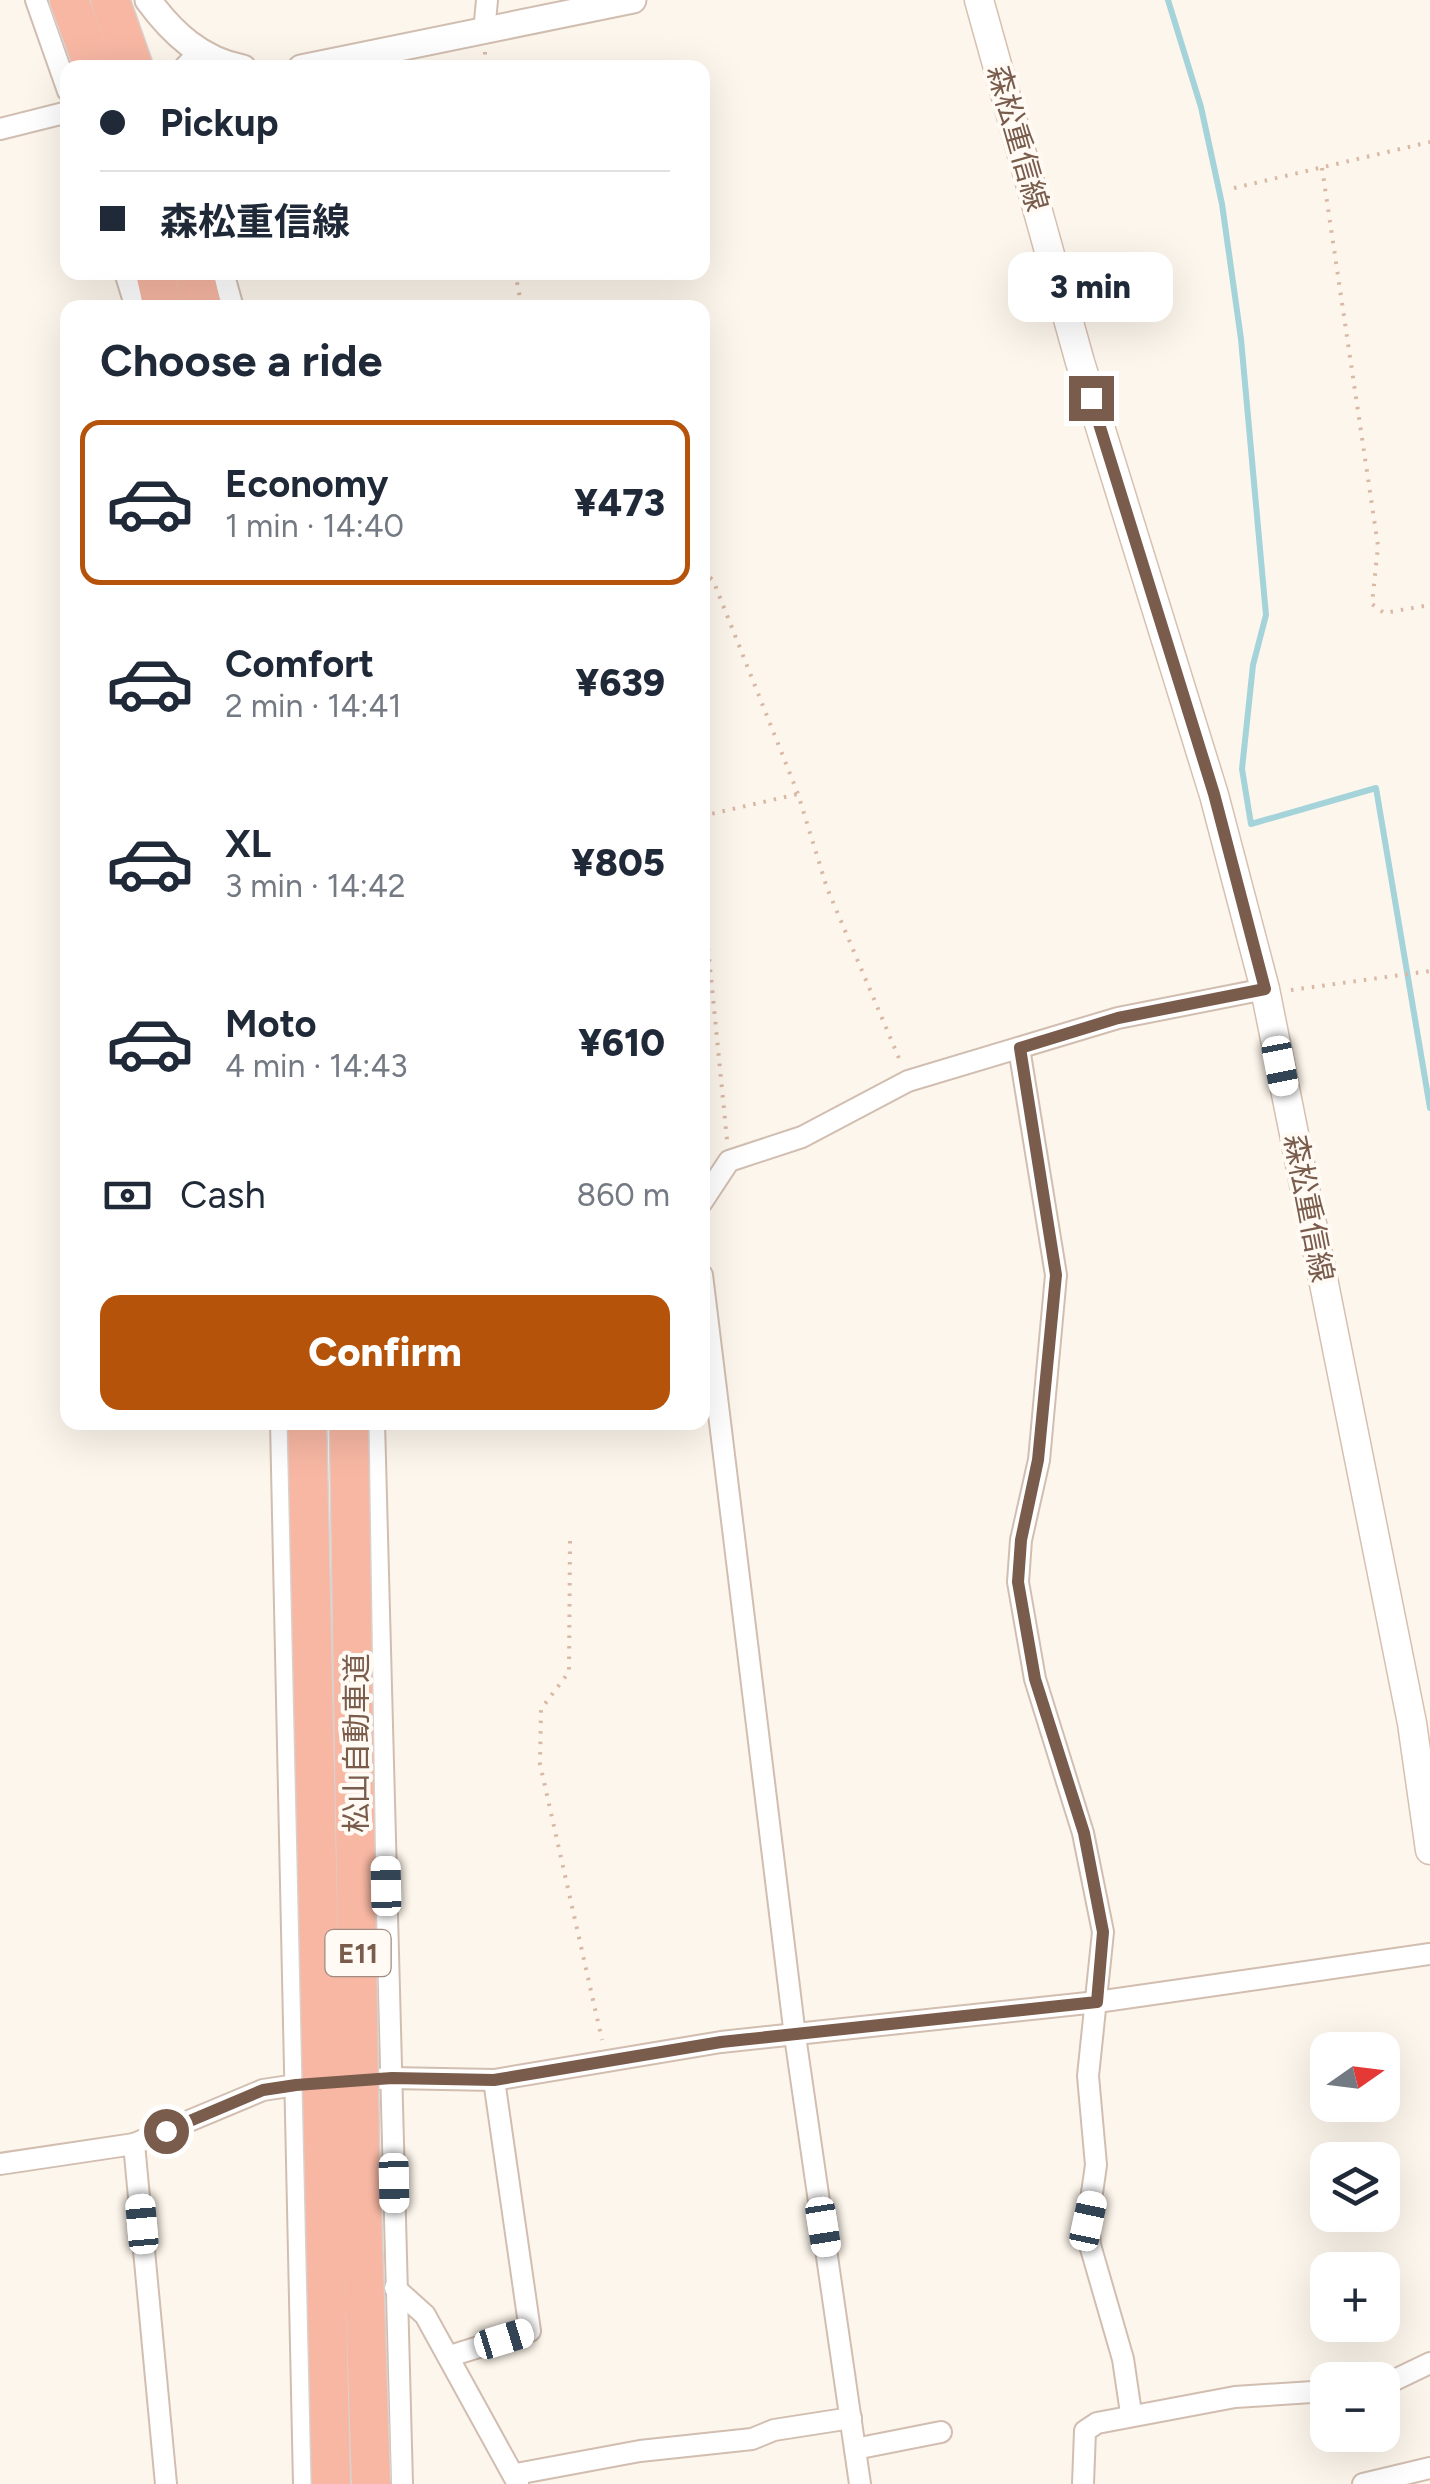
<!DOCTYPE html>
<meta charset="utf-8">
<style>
body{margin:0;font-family:Figtree,"Noto Sans JP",sans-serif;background:#f2f2f3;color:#1f2937;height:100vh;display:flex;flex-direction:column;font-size:38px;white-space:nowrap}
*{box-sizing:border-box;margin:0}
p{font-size:32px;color:#747a83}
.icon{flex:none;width:55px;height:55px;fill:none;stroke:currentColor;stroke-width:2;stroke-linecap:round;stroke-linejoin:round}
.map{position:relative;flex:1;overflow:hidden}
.side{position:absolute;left:60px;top:300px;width:650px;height:1130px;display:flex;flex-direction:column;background:#fff;border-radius:20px;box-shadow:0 10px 40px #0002}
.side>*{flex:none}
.top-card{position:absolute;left:60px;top:60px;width:650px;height:220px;border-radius:20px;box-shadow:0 10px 40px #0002;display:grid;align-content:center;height:220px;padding:0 40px;background:#fff}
.needle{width:65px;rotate:76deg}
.buttons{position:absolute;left:1310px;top:2032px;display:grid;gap:20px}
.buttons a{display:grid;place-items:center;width:90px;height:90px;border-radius:20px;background:#fff;box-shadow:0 10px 40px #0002;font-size:50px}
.end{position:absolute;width:45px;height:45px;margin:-22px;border:12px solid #7a5c4d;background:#fff;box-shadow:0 0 0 5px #fff}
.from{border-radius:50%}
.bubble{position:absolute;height:70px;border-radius:20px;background:#fff;box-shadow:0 10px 40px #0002;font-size:32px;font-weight:800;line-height:70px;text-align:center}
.car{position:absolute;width:30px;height:60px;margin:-30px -15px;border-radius:12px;box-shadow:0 0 8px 2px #0007;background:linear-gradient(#fff 24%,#345 0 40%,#fff 0 76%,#345 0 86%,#fff 0)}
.top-card b{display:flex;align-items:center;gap:35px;height:95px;font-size:38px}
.top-card b+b{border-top:2px solid #e0e1e3}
.top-card i{width:25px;height:25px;background:#1f2937}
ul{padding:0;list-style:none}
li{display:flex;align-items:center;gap:30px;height:165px;margin:0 20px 15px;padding:0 20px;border:5px solid transparent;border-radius:20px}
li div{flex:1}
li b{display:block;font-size:38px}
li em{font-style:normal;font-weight:800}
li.selected{border-color:#b45309}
li>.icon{width:90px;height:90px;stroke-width:1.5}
h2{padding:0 40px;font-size:45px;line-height:120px}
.pay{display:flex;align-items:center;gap:25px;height:110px;padding:0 40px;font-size:38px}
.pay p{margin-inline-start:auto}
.button{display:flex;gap:20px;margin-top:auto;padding:20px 40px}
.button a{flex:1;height:115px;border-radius:20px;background:#b45309;color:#fff;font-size:40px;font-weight:800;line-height:115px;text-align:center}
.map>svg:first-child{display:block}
</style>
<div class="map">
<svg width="1430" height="2484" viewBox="0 0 1430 2484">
<rect width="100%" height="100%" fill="#fdf6ec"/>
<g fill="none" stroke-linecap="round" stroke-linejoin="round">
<path stroke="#a5d3da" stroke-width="6" d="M1168,0L1201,107L1222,204L1241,339L1266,615L1253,665L1242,769L1251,824L1376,788L1430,1108"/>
<defs>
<g id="minor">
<path d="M36,0L68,91"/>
<path d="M484,32L487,0"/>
<path d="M184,68L199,52"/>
<path d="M0,129L68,112"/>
<path d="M125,272L136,308"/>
<path d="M223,272L233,308"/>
<path d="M1019,1048L1056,1275L1039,1460L1021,1540L1018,1582L1035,1679L1083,1833L1103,1932L1088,2076L1096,2165L1088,2221L1090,2245L1123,2359L1131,2413"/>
<path d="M702,1202L729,1161L802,1137L908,1081L1118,1018L1265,989"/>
<path d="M702,1275L795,2036L860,2484"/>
<path d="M281,1422L304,2484"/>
<path d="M374,1422L402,2484"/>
<path d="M134,2144L166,2484"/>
<path d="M0,2164L134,2144L263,2090L296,2085L391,2078L494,2080L721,2042L1097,2002L1430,1954"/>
<path d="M395,2288L425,2315L518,2484"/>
<path d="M450,2356L530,2331L494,2080"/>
<path d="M1382,2386L1430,2363"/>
<path d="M855,2449L941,2432"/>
<path d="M516,2474L640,2451L752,2439L774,2430L851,2418"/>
<path d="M1083,2484L1085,2431L1097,2423L1235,2397L1328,2391"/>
<path d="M1363,2484L1430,2468"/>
</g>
<g id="tertiary">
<path d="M148,0C172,33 201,60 243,68"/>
<path d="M301,68L633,0"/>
</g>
<path id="secondary" d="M979,0L1080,362L1214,795L1265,989L1412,1723L1430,1850"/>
<g id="motorway">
<path d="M69,0L94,68"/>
<path d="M110,0L134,68"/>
<path d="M155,272L163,308"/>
<path d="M194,272L202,308"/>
</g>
</defs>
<use href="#minor" stroke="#d1beb0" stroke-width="24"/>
<use href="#tertiary" stroke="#d1beb0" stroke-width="29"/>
<use href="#secondary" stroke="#d6c0b0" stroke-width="31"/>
<use href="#motorway" stroke="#dad1cd" stroke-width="41"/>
<g stroke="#d9b8a5" stroke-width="4" stroke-dasharray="2.5 8" stroke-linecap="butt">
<path d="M485,52V68"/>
<path d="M1322,168L1378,546L1372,604L1384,613L1430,605"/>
<path d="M1234,188L1430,142"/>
<path d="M515,272L522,308"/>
<path d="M702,571L713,580L798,794L827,888L901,1063"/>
<path d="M702,816L798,794"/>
<path d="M702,886L727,1140"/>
<path d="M1291,990L1430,971"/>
<path d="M570,1541L569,1672L541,1709L540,1764L602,2040"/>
</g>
<use href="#minor" stroke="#fff" stroke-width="20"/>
<use href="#tertiary" stroke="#fff" stroke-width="25"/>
<use href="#secondary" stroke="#fff" stroke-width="28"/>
<use href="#motorway" stroke="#f7b7a3" stroke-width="38"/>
<defs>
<g id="motorway-bridge">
<path d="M307,1422L331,2484"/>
<path d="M349,1422L360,2150L371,2484"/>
</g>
</defs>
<use href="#motorway-bridge" stroke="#dad1cd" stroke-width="41" stroke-linecap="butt"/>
<use href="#motorway-bridge" stroke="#f7b7a3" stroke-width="38"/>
</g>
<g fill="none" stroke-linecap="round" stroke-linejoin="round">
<path stroke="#7a5c4d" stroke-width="12" d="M166,2131L263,2090L296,2085L392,2078L494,2080L721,2042L1097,2002L1103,1932L1084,1833L1035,1679L1018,1582L1021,1540L1038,1460L1056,1275L1020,1048L1118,1018L1265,989L1214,794L1091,398"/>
</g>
<g text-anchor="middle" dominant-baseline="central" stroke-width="8" stroke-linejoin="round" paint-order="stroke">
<rect fill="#fffaf3" stroke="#a28b7f" stroke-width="2.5" x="325.5" y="1930" width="65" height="46" rx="8"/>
<g font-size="28" font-weight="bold" fill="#7a5c4d">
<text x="358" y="1953">E11</text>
</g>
<g font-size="30" fill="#7a5c4d" stroke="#fffaf3">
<text transform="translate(1018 138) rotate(74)">森松重信線</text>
<text transform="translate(1309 1208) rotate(79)">森松重信線</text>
<text transform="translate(356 1743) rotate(-90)">松山自動車道</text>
</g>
</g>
</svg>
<div class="buttons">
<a><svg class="needle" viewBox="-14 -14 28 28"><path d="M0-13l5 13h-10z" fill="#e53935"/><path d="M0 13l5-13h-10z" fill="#747a83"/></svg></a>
<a><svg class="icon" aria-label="layers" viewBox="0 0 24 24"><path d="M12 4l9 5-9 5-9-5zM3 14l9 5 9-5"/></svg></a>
<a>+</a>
<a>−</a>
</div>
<i class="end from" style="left:166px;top:2131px"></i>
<i class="end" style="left:1091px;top:398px"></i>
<div class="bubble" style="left:1008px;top:252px;width:165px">3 min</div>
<i class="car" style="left:1280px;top:1066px;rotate:169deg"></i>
<i class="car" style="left:386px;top:1886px;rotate:359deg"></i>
<i class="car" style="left:394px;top:2183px;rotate:179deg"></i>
<i class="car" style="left:1088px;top:2221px;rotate:12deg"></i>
<i class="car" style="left:142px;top:2224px;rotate:355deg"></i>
<i class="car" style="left:823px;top:2227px;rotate:171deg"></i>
<i class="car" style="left:504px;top:2339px;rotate:73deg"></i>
<div class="top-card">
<b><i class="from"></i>Pickup</b>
<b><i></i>森松重信線</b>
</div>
<section class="side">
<h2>Choose a ride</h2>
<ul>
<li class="selected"><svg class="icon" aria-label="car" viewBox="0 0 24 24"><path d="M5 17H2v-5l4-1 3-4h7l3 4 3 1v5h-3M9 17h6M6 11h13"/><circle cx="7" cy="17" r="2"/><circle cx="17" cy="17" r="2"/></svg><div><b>Economy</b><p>1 min · 14:40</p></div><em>¥473</em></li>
<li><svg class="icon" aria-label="car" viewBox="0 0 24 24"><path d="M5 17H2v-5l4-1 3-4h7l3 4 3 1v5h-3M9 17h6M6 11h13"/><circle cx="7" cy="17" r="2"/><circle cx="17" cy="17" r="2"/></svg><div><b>Comfort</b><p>2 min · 14:41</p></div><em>¥639</em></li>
<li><svg class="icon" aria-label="car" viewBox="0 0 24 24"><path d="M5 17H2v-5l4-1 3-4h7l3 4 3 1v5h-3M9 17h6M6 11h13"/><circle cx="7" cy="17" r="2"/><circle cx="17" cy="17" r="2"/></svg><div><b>XL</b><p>3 min · 14:42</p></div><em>¥805</em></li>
<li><svg class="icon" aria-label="car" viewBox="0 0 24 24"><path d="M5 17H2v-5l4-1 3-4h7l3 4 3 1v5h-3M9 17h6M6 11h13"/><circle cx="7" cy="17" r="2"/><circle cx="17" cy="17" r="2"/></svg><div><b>Moto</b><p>4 min · 14:43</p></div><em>¥610</em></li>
</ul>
<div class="pay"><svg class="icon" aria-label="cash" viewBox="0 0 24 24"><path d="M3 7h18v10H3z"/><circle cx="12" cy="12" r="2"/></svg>Cash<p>860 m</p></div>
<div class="button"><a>Confirm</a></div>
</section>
</div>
